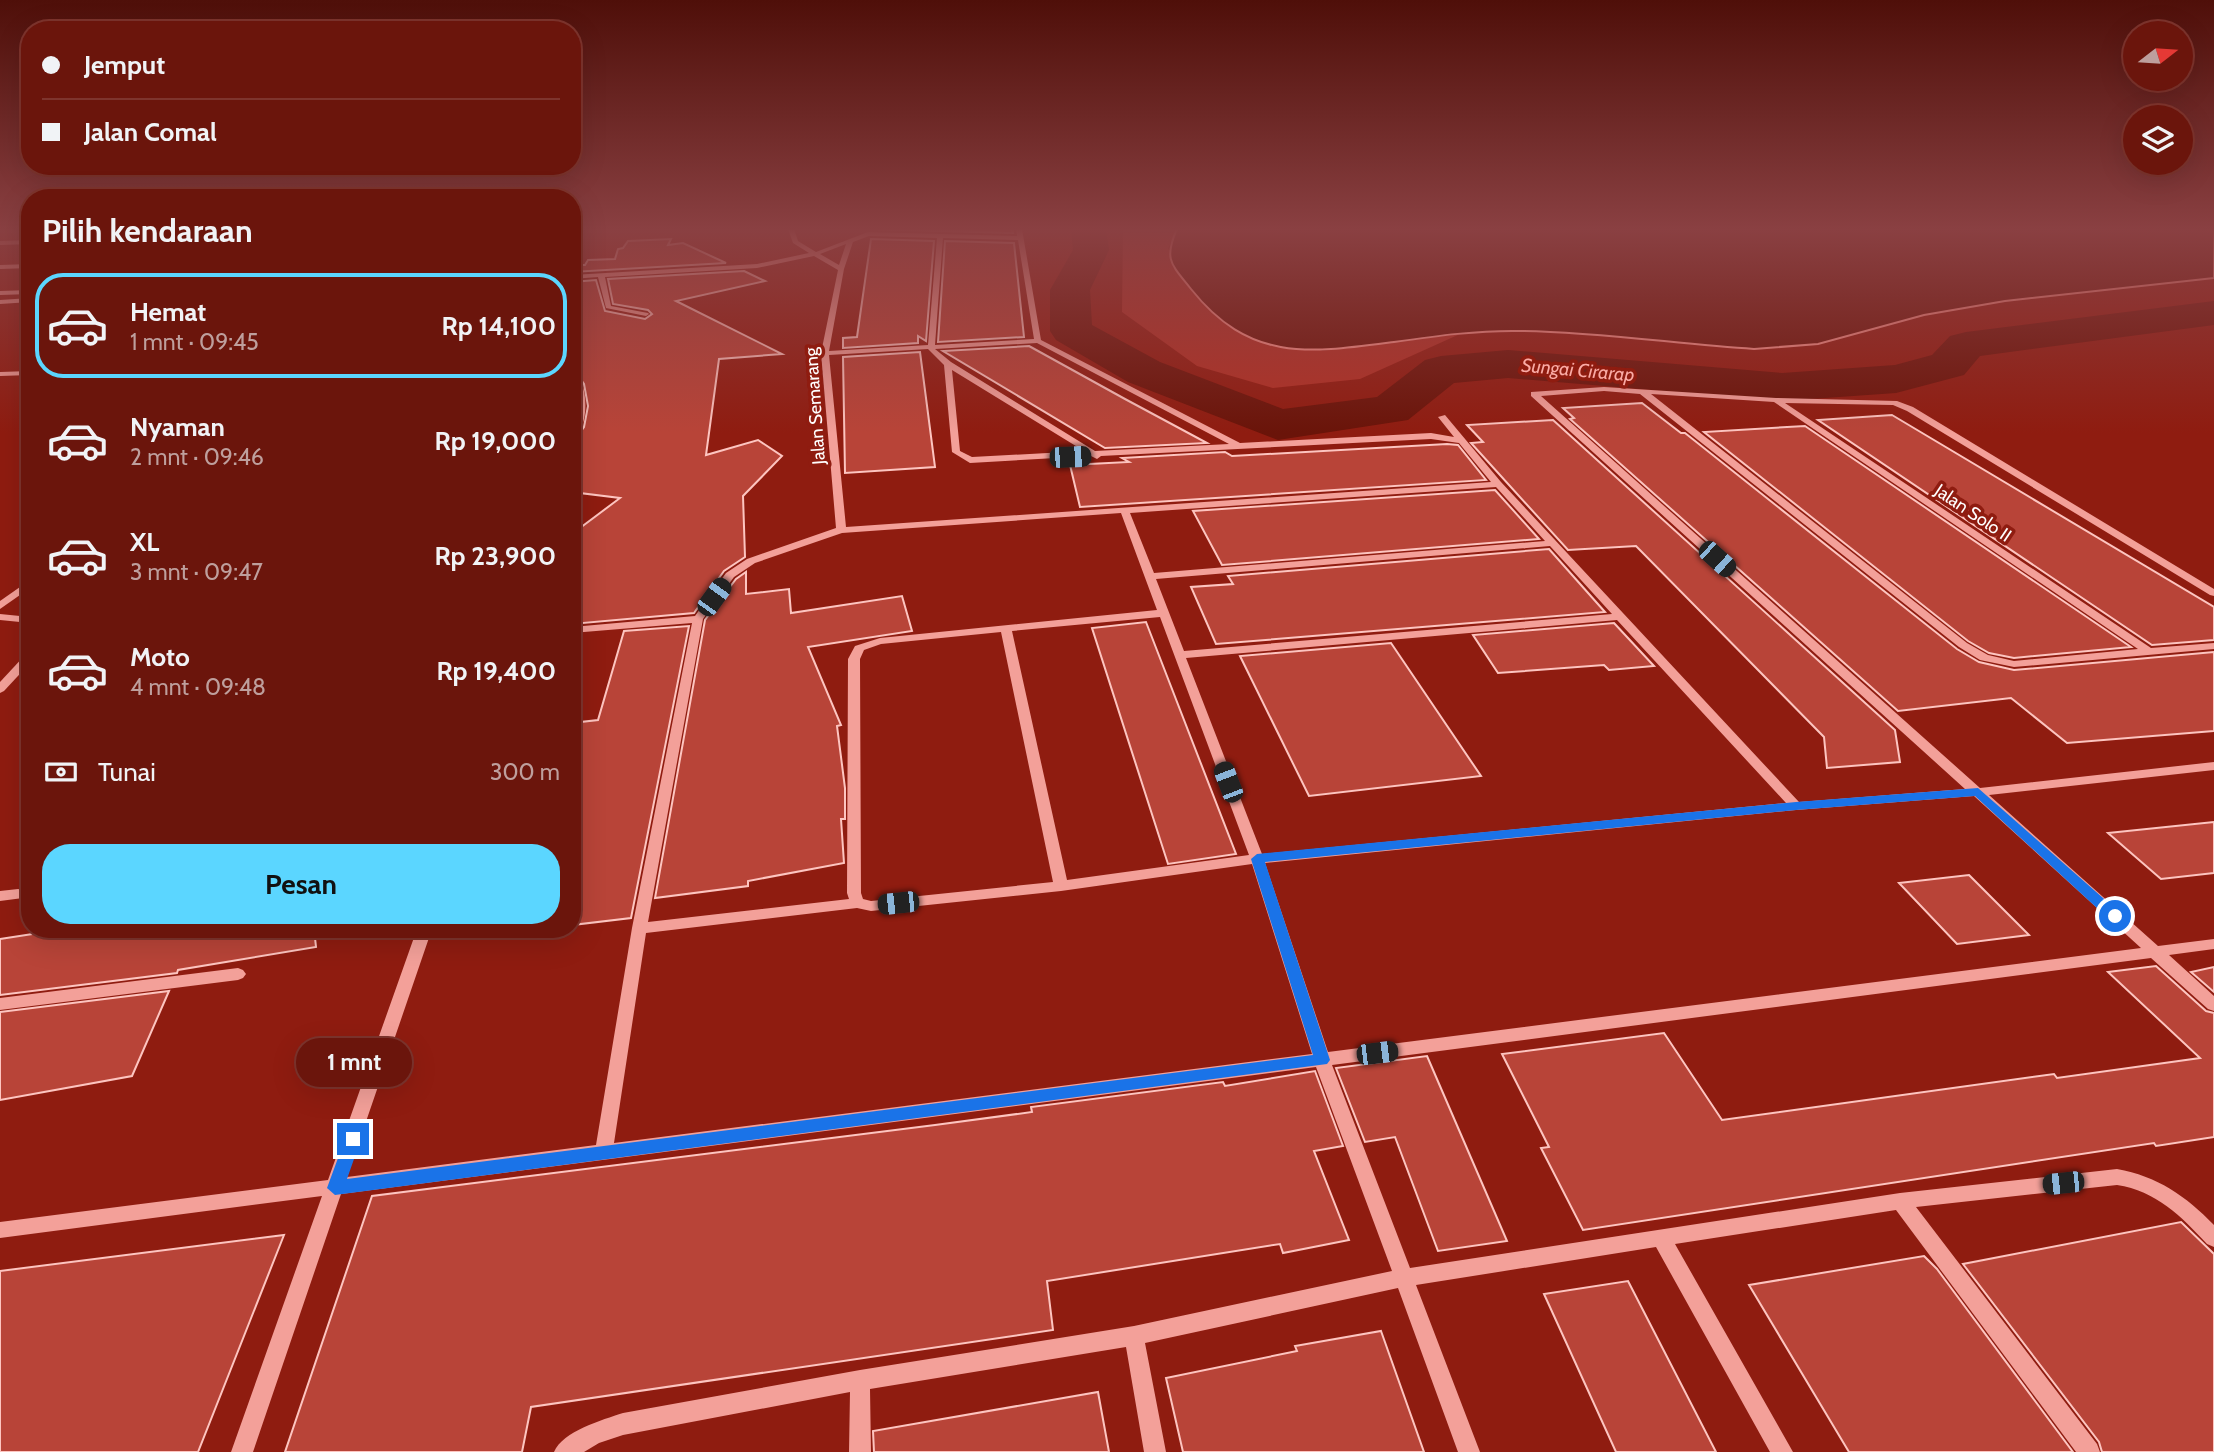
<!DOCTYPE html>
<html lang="id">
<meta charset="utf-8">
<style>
body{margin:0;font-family:Cabin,sans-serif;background:#73221a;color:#f1f3f6;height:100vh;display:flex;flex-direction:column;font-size:26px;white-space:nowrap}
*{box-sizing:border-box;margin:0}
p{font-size:23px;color:#be9f9d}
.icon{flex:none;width:38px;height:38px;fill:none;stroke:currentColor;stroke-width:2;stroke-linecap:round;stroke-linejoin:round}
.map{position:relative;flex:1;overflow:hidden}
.side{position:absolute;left:21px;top:189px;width:560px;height:749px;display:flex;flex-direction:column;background:#6b150c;border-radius:28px;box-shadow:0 7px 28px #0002,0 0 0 2px #7e342d}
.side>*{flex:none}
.banner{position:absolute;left:21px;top:21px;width:560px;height:154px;border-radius:28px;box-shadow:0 7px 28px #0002,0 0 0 2px #7e342d;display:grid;align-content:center;height:154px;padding:0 21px;background:#6b150c}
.needle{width:46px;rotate:73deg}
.tools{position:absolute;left:2123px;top:21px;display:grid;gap:14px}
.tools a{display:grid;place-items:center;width:70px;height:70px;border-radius:50%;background:#6b150c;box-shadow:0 7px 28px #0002,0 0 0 2px #7e342d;font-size:35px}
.end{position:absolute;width:32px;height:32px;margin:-16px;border:9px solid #1a73e8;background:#fff;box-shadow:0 0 0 4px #fff}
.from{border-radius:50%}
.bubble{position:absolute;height:49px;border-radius:24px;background:#6b150c;box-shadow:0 7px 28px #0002,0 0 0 2px #7e342d;font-size:23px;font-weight:700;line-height:49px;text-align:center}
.car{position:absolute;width:21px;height:42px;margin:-21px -10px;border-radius:9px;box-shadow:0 0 5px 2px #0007;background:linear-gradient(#222 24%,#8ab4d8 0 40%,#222 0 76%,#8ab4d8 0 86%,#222 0)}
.banner b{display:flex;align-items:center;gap:24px;height:66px;font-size:26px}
.banner b+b{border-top:2px solid #7e342d}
.banner i{width:18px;height:18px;background:#f1f3f6}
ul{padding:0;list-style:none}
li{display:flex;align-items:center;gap:21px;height:105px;margin:0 14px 10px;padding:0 7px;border:4px solid transparent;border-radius:28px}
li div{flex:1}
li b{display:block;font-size:26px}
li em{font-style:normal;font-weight:700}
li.on{border-color:#5bd6ff}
li>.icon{width:63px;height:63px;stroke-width:1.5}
h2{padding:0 21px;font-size:32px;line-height:84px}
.pay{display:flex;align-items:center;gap:18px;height:77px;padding:0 21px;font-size:26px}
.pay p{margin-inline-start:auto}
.action{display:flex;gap:14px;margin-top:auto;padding:14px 21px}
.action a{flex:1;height:80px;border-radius:28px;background:#5bd6ff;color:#111;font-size:28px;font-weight:700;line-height:80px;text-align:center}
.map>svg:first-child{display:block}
</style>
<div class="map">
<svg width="2214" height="1452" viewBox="0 0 2214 1452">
<rect width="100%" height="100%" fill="#8f1c10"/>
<path fill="#b03125" d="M1123,229H1177L1168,249L1322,351L1460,334L1360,379L1273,388L1197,366L1122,312Z"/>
<path fill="#6a1409" stroke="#f6928a" stroke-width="2" d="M1177,229H2214V278L2005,301L1924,315L1818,344L1754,349C1677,344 1598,332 1521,331C1479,330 1436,336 1394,342C1310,353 1250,363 1191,289C1172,265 1163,260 1177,229Z"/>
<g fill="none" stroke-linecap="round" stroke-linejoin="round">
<path fill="#6a1409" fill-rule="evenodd" d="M1071,229H1106L1109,250L1090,290L1092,325L1160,362L1283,409L1377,397L1425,360L1441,356L1508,350L1782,373L1895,365L1932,355L1950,336L1966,332L2214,301V325L1980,356L1964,375L1896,393L1782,401L1508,378L1454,383L1408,420L1278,440L1128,382L1056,340L1050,331V290L1073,250Z"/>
</g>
<g fill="#b84438" stroke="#fdc5c0" stroke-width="2">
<path d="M872,229H1012L1013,233Z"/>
<path d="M671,239L668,245L683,243L726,263L572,272V265H585L588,260L615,259L618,249L623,248L628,241Z"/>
<path d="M871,239L934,241L926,341L918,336V343L843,348V338L857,337Z"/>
<path d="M945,241L1014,243L1024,337L938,342Z"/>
<path d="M744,271L765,281L676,301L782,354L719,359L706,455L758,440L782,456L743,496L745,557L724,571L694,613L572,624V534L620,498L572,492V443L584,427L588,406L584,384L572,367V282L596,280L605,311L645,319L652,314L648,310L613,304L608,279Z"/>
<path d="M1029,346L1125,399L1207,443L1105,448L943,351Z"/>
<path d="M920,352L935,467L845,473L843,357Z"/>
<path d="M1642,403L1681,433H1685L1957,649L1979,662L2014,670L2214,652V731L2067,743L2011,698L1898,711L1570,419L1574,418L1563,408Z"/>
<path d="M1892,415L2214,607V640L2152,645L1818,420Z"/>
<path d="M1553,420L1895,730L1900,762L1827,768L1824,737L1636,546L1568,550L1471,443L1483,442L1467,425Z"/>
<path d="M1805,426L2131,647L2014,658L1989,653L1968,641L1704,432Z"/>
<path d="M1447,444L1458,445L1486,480L1080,507L1070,465L1129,462L1122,458L1225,452L1232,456Z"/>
<path d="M1495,490L1539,539L1222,565L1193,511Z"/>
<path d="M1549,549L1605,612L1216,644L1191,587L1233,584L1228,576Z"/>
<path d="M746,572V594L789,589L791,613L902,596L912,631L808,647L841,725L837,726L845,788V819H841L844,863L748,881V886L655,898L705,620L736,579Z"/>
<path d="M1146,622L1236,854L1168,864L1092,628Z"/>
<path d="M1614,623L1654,666L1609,670L1604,665L1498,673L1473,635Z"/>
<path d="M689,626L631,918L572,925V723L598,720L624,631Z"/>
<path d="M1391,643L1481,776L1309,796L1240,656Z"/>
<path d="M2214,822V873L2161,879L2108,833Z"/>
<path d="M1969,875L2029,935L1957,944L1899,883Z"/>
<path d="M65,929H314L316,947L178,970L177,973L0,995V939Z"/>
<path d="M2156,966L2206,1011L2214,1013V1137L2156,1146L2154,1143L1583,1230L1541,1148L1549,1147L1502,1054L1664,1033L1722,1120L2054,1074L2057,1078L2200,1058L2108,972Z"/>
<path d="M2214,967V992L2191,972Z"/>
<path d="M169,991L132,1076L0,1100V1012Z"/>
<path d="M1427,1056L1507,1241L1438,1251L1395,1137L1365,1142L1336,1068Z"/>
<path d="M1315,1071L1343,1146L1314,1151L1349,1240L1283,1253L1280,1244L1047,1281L1053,1330L531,1407L522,1452H285L372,1196L935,1125L1032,1112L1031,1107L1223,1082L1225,1086Z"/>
<path d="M2181,1222L2214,1254V1452H2102L2099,1442L1963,1264Z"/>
<path d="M284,1235L198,1452H0V1271Z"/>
<path d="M1924,1256L1937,1269L2073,1452H1849L1749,1285Z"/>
<path d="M1628,1281L1716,1452H1616L1544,1294Z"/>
<path d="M1381,1331L1424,1452H1183L1166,1378L1297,1351L1295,1346Z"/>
<path d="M1098,1392L1109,1452H874L873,1431Z"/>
</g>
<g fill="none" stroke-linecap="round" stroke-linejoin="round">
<g fill="#f3a099" fill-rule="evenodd">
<path d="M788,229H794L798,241L816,252L868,232L1017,236L1016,229H1022L1041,340L1240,443L1431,433L1454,437L1438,417L1445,415L1501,482L1799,802L1965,789L1531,396V392L1604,387L1776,398L1897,401L1913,407L2214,589V596L2210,595L1907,411L1893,405L1785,403L2151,648L2214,643V649L2014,667L1980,660L1959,647L1640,394L1604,391L1541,396L1980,788L2214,762V770L1989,795L2158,946L2214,939V949L2169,955L2214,996V1011L2208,1009L2151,958L1332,1065L1410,1268L1900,1193L2117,1169C2157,1176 2186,1196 2214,1225V1247L2207,1244C2181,1216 2156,1191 2117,1185L1916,1207L2097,1444L2100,1452H2076L1896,1210L1675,1244L1793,1452H1770L1656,1247L1416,1285L1480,1452H1458L1398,1288L1145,1343L1166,1452H1144L1126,1347L870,1389L871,1452H849L850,1392L623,1435L599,1443L584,1452H554C563,1431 602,1420 623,1413L860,1370L1134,1326L1392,1271L1316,1067L341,1194L253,1452H231L322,1196L0,1238V1222L328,1180L417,929H432L347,1177L596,1145L632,928L692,623L572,633V627L695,616L726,573L747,559L836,528L821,353L838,270L814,256L757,268L605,277L611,306L648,313L649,314L646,316L606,308L598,277L572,279V275L757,264L809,253L793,243ZM869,236L937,238L928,345L829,351L844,269L853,242ZM943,238L1018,240L1034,339L935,345ZM846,244L839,265L820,254ZM1037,343L1229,444L1095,451L951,362L935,349ZM928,349L944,365L952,452L970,463L1091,456L1097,459L1101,456L1431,439L1459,443L1491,482L846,527L829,355ZM952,370L1084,451L972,457L960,451ZM1651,394L1774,402L2138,649L2014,661L1988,655L1967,643ZM1496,487L1545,541L1154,573L1130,513ZM1121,513L1157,610L880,638L855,646L848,659L847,893L849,899L648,922L703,619L734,577L755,563L842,533ZM1550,546L1612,614L1184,651L1156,579ZM1160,617L1249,855L1067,880L1012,631ZM1617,620L1786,803L1262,854L1186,658ZM1001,632L1053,882L871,901L863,899L861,893L860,659L864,650L881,644ZM1974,796L2141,948L1328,1052L1265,863L1796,810ZM1252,864L1312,1054L614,1143L646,933L857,908L871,911L1061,891Z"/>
<path d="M30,240V244L0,245V241Z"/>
<path d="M30,264V268L0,269V265Z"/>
<path d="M30,290V294L0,295V291Z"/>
<path d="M30,298V302L0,304V300Z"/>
<path d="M572,370C590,383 590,428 572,440C572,426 578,413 578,399C578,388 572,380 572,370Z"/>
<path d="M30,371V375L0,376V372Z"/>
<path d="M30,580V588L0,609V601Z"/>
<path d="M0,614L30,617V623L0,620Z"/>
<path d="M30,653V663L4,691L0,693V682L26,654Z"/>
<path d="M18,889L23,890L25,894L23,898L0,901V891Z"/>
<path d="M238,968L243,970L246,974L243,978L238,980L0,1010V998Z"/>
</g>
</g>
<linearGradient id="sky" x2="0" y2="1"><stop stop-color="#4f0f09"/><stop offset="0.53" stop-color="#8a4042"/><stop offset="1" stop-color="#8a4042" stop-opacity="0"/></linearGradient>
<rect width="2214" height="433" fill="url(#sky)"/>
<path fill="#1a73e8" d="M1978,788L2120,913V920H2110L1975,796L1796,810L1265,862L1330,1060L1327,1064L335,1195L327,1188L345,1139L353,1132L361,1139L347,1179L1313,1055L1251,859L1257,854L1796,802Z"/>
<g text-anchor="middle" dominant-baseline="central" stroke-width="7" stroke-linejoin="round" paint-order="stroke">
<g font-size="18" fill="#fff" stroke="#8f1c10">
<text transform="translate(815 406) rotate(-94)">Jalan Semarang</text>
<text transform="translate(1973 513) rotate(34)">Jalan Solo II</text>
</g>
<g font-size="19" font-style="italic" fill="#faaba5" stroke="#8f1c10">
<text transform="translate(1578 370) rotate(5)">Sungai Cirarap</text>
</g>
</g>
</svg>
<div class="tools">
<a><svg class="needle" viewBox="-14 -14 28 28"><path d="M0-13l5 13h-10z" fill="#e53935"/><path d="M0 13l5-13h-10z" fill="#be9f9d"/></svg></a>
<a><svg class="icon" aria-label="layers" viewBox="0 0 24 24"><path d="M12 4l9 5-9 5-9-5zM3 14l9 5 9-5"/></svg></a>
</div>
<i class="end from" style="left:2115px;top:916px"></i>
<i class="end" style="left:353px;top:1139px"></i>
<div class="bubble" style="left:296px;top:1038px;width:116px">1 mnt</div>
<i class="car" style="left:1070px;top:457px;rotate:88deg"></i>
<i class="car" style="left:1717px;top:559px;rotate:132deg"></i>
<i class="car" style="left:714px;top:597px;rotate:36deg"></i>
<i class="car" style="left:1228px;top:782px;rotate:339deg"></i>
<i class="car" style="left:898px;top:903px;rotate:264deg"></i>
<i class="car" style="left:1377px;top:1053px;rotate:83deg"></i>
<i class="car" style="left:2063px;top:1183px;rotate:264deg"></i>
<div class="banner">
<b><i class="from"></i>Jemput</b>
<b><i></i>Jalan Comal</b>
</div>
<section class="side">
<h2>Pilih kendaraan</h2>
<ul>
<li class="on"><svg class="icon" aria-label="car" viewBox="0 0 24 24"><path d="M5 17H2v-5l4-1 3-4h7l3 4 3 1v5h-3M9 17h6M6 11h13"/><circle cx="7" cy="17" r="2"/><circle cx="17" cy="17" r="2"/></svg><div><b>Hemat</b><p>1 mnt · 09:45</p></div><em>Rp 14,100</em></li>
<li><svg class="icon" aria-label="car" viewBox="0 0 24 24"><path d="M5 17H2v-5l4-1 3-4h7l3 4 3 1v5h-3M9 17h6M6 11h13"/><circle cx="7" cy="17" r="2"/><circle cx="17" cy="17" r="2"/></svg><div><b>Nyaman</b><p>2 mnt · 09:46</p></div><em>Rp 19,000</em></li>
<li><svg class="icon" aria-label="car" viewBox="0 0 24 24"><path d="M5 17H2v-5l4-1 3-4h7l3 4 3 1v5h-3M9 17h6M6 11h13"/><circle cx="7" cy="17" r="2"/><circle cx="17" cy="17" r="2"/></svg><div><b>XL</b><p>3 mnt · 09:47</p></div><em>Rp 23,900</em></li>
<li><svg class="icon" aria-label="car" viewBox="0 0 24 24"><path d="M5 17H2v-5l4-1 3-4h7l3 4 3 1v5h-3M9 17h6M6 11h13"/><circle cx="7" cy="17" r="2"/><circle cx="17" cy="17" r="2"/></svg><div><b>Moto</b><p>4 mnt · 09:48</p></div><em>Rp 19,400</em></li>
</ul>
<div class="pay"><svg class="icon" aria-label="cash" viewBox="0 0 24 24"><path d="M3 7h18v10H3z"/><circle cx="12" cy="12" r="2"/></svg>Tunai<p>300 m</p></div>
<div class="action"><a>Pesan</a></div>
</section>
</div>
